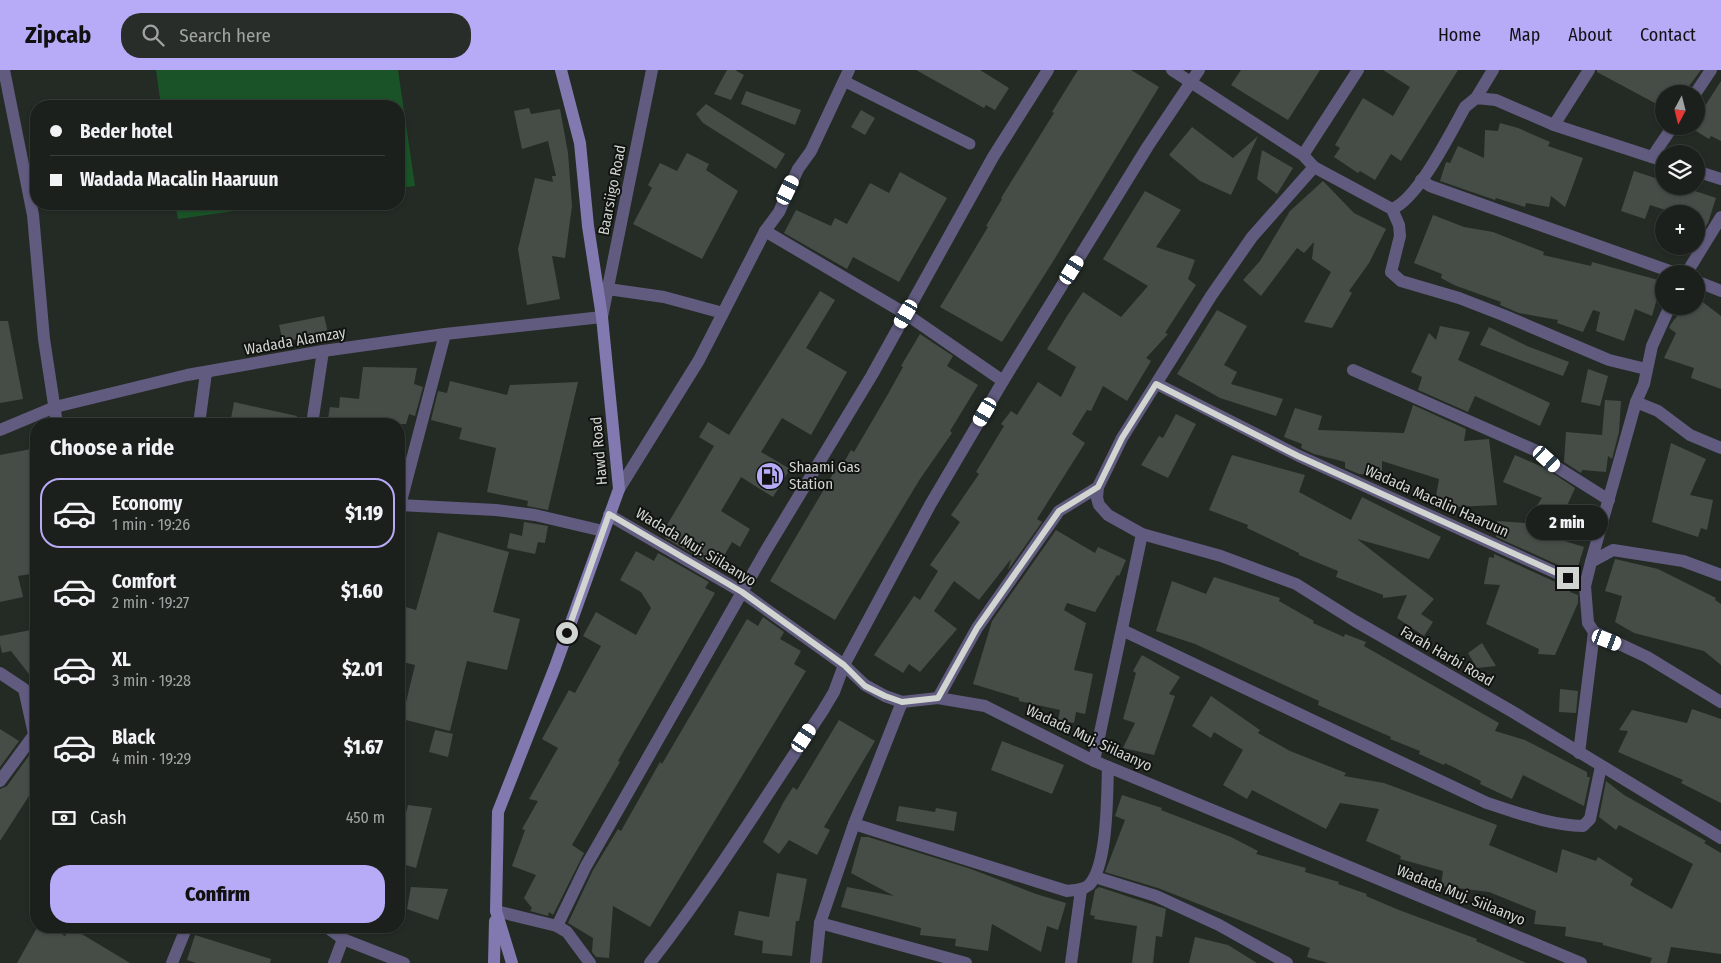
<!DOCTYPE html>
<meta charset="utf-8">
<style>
body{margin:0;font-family:"Fira Sans Condensed",sans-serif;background:#282d29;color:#f1f3f6;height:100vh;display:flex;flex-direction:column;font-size:19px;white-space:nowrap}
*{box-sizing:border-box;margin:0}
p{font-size:16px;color:#a0a3a3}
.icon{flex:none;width:28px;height:28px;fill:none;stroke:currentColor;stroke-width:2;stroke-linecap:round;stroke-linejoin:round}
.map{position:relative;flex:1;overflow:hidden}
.details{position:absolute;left:30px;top:348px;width:375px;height:515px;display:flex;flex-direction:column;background:#1b201c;border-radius:20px;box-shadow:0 1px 4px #0004,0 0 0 1px #393e3b}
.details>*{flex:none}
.guide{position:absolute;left:30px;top:30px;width:375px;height:110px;border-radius:20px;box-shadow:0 1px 4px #0004,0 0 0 1px #393e3b;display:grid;align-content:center;height:110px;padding:0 20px;background:#1b201c}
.needle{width:32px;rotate:187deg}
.fabs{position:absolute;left:1655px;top:15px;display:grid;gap:10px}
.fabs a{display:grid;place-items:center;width:50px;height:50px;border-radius:50%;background:#1b201c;box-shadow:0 1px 4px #0004,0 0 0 1px #393e3b;font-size:25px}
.end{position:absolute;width:22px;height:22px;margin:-11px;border:6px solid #d1d5d1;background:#111;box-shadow:0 0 0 2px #111}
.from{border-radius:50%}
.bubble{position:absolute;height:35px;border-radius:18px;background:#1b201c;box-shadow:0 1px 4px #0004,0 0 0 1px #393e3b;font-size:16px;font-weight:800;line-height:35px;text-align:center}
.car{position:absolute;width:15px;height:30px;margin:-15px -8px;border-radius:6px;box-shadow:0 0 4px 1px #0007;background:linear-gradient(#fff 24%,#345 0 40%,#fff 0 76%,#345 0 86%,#fff 0)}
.guide b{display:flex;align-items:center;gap:18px;height:48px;font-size:19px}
.guide b+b{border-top:1px solid #393e3b}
.guide i{width:12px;height:12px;background:#f1f3f6}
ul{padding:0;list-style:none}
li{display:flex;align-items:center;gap:15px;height:70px;margin:0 10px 8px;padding:0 10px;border:2px solid transparent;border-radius:20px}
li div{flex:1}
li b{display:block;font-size:19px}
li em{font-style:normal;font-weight:800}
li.active{border-color:#b7abf8}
li>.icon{width:45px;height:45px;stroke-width:1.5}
h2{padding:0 20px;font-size:22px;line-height:60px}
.pay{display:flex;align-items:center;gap:12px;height:55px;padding:0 20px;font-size:19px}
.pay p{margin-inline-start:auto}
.primary-button{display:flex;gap:10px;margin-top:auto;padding:10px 20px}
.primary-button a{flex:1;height:58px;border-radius:20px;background:#b7abf8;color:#111;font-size:20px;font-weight:800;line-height:58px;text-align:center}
header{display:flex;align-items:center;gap:30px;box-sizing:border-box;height:70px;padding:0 25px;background:#b7abf8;color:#111}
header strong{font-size:24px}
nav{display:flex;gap:28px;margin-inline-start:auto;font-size:18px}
.search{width:350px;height:45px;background:#282d29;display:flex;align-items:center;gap:12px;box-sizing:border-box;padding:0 18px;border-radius:20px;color:#a0a3a3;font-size:19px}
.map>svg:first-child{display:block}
</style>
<header>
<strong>Zipcab</strong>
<div class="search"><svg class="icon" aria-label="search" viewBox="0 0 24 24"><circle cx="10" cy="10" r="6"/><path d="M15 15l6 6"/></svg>Search here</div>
<nav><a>Home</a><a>Map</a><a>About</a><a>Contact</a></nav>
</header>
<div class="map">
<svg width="1721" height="893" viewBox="0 0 1721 893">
<rect width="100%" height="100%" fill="#242b25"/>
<g fill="#1a5328">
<path d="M156,0H398L415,116L399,118V36H161Z"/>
<path d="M175,134H285L178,149Z"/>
</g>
<g fill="#464d47">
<path d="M727,0H735L744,5L731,30L714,24Z"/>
<path d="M916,0H980L1009,18L995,40L986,35L984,38Z"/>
<path d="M1078,0H1131L1159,17L1052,193L1002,272L940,237L988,157L986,156L1002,129L1001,128L1054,43L1052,42Z"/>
<path d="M1241,0H1320L1288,50L1231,15Z"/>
<path d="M1383,0H1458L1401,91L1391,84L1375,110L1360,101L1358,103L1334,87L1340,78L1335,75L1363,28L1393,46L1410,17Z"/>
<path d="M1597,0H1701L1683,24H1664V38L1597,2Z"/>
<path d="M1721,11V71L1711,66L1709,69L1691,58L1696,56V50Z"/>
<path d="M746,21L801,40L795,55L741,34Z"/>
<path d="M706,34L785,84L776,99L703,53L696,44Z"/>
<path d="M529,38L531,44L560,39L568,83L572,136L565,188L552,186L560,229L527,235L518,179L535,108L553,112L552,106H556L548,71L522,79L514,41Z"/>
<path d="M861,40L875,48L865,65L851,57Z"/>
<path d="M1500,53L1518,58L1550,72L1548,76L1583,88L1565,137L1551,126L1549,137L1526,133L1525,137L1496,128L1495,130L1440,111L1446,92L1450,93L1458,76L1484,88L1485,60L1498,61Z"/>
<path d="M1192,57L1233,88L1258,66L1231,125L1200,111L1169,85Z"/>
<path d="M1262,80L1293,98L1277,124L1257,109Z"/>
<path d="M687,83L709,94L706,100L738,121L702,189L633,154L652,118L648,115L660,93L677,101Z"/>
<path d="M1634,101L1664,111V116H1680L1716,128L1708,153L1696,172V144H1678L1650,135L1645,149L1621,141Z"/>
<path d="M900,102L947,128L899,212L853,187L847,199L784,163L796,140L831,156L835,148L847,154L870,113L889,123Z"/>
<path d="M1323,111L1354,143L1386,159L1369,193L1349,221L1352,223L1332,258L1304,252L1331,202L1312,189L1314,172L1304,183L1297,178L1261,226L1243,210L1260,191L1290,141Z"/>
<path d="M1145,121L1181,140L1156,177L1195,190L1188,209L1196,215L1165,263L1168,264L1146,288L1151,291L1127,331L1103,316L1091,341L1087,340L1072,364L1085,373L1037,449L1042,452L1008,500L1011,489L979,530L954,511L934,541L957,559L920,602L909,594L903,603L874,585L914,526L920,530L938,501L930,495L960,452L951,445L979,404L976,402L1004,356L1001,354L1011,341L1017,345L1038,312L1061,327L1076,297L1047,279L1067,246L1083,222L1121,247L1148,216L1103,189Z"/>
<path d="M1433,145L1464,157L1493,162L1544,182L1543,185L1591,196L1592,192L1662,211L1652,246L1635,239L1624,271L1596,261L1600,242L1593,240L1583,262L1557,253L1558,250L1519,243L1500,235L1501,232L1454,215L1441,208L1442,204L1414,193Z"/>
<path d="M820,221L835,230L806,278L847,302L811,365L782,348L761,382L790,399L773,427L741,407L740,409L721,441L750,459L740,477L732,472L717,498L665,468L671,458L667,455L714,376L699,367L708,352L729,365Z"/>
<path d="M1696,227L1721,246V319L1691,308L1694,298L1664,288L1676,263L1669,258L1671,254L1685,236H1696Z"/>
<path d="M1217,240L1247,256L1224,295L1237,302L1231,314L1283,329L1276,346L1220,328L1177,304Z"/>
<path d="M324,246L328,263L283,272L279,255Z"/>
<path d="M0,251H8L23,329L0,333Z"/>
<path d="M1440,256L1470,262L1458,290L1550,333L1540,356L1475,326L1468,342L1418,320L1422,307L1411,302L1429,263L1436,270Z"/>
<path d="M1489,257L1527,276L1569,292L1563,306L1480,275Z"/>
<path d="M920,264L953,286L947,296L978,315L950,361L952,363L920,409L835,550L770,511L840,392L843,394L851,380L854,382L888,324L903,297L901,296Z"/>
<path d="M363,297L417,298L414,314L423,317L415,346L409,344L406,354H327L330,337L339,338L340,327L359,329Z"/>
<path d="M1588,299L1608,306L1600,336L1581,332Z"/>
<path d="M450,311L507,325L510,315L578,312L548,440L527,436L528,431L487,422L496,378L459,369L462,358L431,350L438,321L447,323Z"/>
<path d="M1605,330L1621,331L1619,362L1612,389L1608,386L1606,402L1582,400L1581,403L1564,392L1566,362L1602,365Z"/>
<path d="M234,332L297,346L296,354H230Z"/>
<path d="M1413,335L1466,359L1464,371L1489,369L1497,435L1434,438L1439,409L1382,391V405L1359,404L1345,398V392L1314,384L1301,378L1302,374L1284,367L1295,338L1322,346L1318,360L1404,363Z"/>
<path d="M1176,344L1196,354L1168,408L1141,395L1159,366L1163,368Z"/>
<path d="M1671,373L1706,389L1690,425L1713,430L1707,460L1701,458L1698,467L1652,452Z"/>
<path d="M31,379L36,406V503L18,506L23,527L0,532V385Z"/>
<path d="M1232,385L1305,405L1299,422L1351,450L1362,427L1441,467L1429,489L1357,469L1434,529L1421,544L1433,552L1424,566L1397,548L1407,525L1383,528V525L1336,507L1338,501L1299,485V483L1247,458L1248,455L1209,440Z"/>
<path d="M1515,385L1545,398L1575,418L1562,447L1559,446V442L1549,440L1542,464L1584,477L1576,503L1496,467L1497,451L1525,453L1542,428L1503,412Z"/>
<path d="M524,452L548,456L545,473L538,472L535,484L507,478L510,463L522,466Z"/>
<path d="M1056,460L1095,483L1098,477L1126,490L1119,506L1117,505L1095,542L1067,533L1064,540L1086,553L1074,600L1093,604L1085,644L1076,642L1074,653L1058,650L1060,640L1019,631V628L973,614L992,551Z"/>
<path d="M438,462L509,482L493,542L520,549L507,600L467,591L450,661L402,649L415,595L399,591V535L416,540Z"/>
<path d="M636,481L654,491L658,483L709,512L705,518L715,523L618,691L620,692L572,775L584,783L553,845L549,842L548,846L530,841L532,838L524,828L536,805L512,796L525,760L522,759L538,731L529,729L558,678L542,669L569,620L575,623L601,576L583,566L596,542L636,565L651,538L641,522L620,510Z"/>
<path d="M1494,484L1571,519L1570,522L1578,525V533L1555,585L1538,584L1539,579L1486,554L1500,515L1484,514L1489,487L1494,488Z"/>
<path d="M1615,489L1658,499L1716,528L1715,530L1721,534V595L1704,581L1634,563L1615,552L1622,526L1605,521Z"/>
<path d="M1214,507L1280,528L1279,531L1314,551L1313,553L1344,567L1345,564L1366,572L1364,576L1499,653L1495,661L1525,670L1587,702V707H1590L1584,736L1523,705L1512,729L1480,714L1481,711L1445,693L1444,695L1419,684L1420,681L1390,669L1391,667L1318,635L1319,631L1195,574L1156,561L1172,511L1206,524Z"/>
<path d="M763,547L784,562L780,569L801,581L794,594L806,601L650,857L613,836L609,888L596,887L592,882L593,868L568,853L593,800L618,759L621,761L660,692L662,694L747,549L758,556Z"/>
<path d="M36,559V613L11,581L2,583L0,574V566Z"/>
<path d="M1482,573L1496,596L1477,598L1468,583Z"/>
<path d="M1142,585L1180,607L1169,624L1175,626L1154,685L1123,678L1135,653L1123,649L1136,603L1133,601Z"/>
<path d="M1560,619L1578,621L1576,643L1559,642Z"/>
<path d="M1211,626L1260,660L1258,663L1290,681L1346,703L1344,706L1384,713L1497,755L1489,775L1557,803L1562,779L1596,791L1598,787L1633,809L1630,815L1672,839L1693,794L1619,755L1616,760L1599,747L1606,711L1624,725L1706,771L1704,773L1721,783V884L1671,877L1667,893H1650L1652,888L1603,875V873L1565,866L1566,857L1534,854L1536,841L1489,822L1441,816L1443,801L1400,789L1401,786L1366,771L1379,739L1340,733L1326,759L1252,720L1247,729L1223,715L1243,680L1214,662L1211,668L1192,656Z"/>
<path d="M1692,639L1721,649V733L1681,713L1683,710L1618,682L1628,661L1619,660L1632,640L1687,653Z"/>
<path d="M839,650L875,671L824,757L830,760L817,785L789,770L779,784L763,772L783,733L793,717L797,720Z"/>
<path d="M0,659L19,671L0,697Z"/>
<path d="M435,660L453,664L448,687L429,682Z"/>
<path d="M1002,671L1064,695L1052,724L991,700Z"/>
<path d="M33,680L36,682V715L0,771V719L7,716Z"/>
<path d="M1122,725L1162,738L1161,740L1231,767L1258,781L1256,784L1306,798L1305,802L1339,812L1338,814L1367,824L1366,826L1399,840L1477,869L1476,871L1526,893H1328L1307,887L1310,878L1158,818L1105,802L1125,750L1115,746Z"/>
<path d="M408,735L432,738L416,798L399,793V770Z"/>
<path d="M899,736L935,742L936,738L957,742L954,761L896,751Z"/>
<path d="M861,767H868L971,799L1036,824L1066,833L1058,860L1047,856L1041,882L992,854L988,881L955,876L956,869L920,865L921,858L841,837L847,817L894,826L851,803Z"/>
<path d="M777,803L807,809L799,851H796L792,886L762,883L763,871L734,865L739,841L769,847Z"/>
<path d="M411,817L448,819L438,850L407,839Z"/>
<path d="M1099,817L1166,839L1162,867L1156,866L1153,893H1132L1137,856L1094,849L1095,846L1090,845L1095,820Z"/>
<path d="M38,856H48L65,866L70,857L130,893H17Z"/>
<path d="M195,865L271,889L270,893H196L187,890Z"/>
<path d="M1195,867L1228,875L1257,893H1189Z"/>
</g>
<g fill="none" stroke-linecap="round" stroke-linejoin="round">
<path stroke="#615c7f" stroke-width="11" d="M844,11L970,74"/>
<g stroke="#615c7f" stroke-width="12">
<path d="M4,0L33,145L44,269L57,354"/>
<path d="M1172,0L1303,85L1314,97L1392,139L1399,155L1400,166L1391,202L1401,211L1459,228L1503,245L1609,290L1646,299"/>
<path d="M1695,24L1711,0"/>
<path d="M1476,28L1493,0"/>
<path d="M1554,55L1589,0"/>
<path d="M1303,85L1358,0"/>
<path d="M1652,87L1673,56"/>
<path d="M1314,97L1252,167L1211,226L1122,368L1098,417L1097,428L1099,435L1108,445L1142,464L1221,486L1296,514L1355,551L1513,642L1721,768"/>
<path d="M1696,101L1721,109"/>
<path d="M1421,110L1430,116L1678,204"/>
<path d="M1392,139C1418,129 1451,62 1465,37L1476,28L1496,30L1554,55L1664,91"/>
<path d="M765,161L906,244L1003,311"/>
<path d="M1686,204L1721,147"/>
<path d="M1696,211L1721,221"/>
<path d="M608,219L664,227L723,243"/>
<path d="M1670,236L1652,276L1644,314L1636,332L1658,341L1690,365L1721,378"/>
<path d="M1353,300L1539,382L1555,396L1609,430"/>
<path d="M1157,314L1299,386L1585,516"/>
<path d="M199,354L206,303"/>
<path d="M312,354L323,281"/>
<path d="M399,435L496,440L535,445L603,461"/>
<path d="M399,439L445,264"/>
<path d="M609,445L742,522L844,595L865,615L885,626L902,632L938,628L985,636L1094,691L1581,893"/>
<path d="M1591,492L1636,332"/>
<path d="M1721,505L1683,491L1613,480L1591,492L1585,516L1588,553L1594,562L1647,587L1721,632"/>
<path d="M1122,560L1487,733C1519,743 1549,755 1583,756L1590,749L1601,696"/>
<path d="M938,628L977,558L1059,441L1098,417"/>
<path d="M1579,683L1594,562"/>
<path d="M1094,691L1142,464"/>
<path d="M0,711L36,662"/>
<path d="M854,754L1067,821C1075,820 1083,820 1089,815C1108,795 1107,724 1108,697"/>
<path d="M1095,807L1156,826L1219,855L1287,893"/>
<path d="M496,841L557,856L567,862L590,893"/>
<path d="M820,853L966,893"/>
<path d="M557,856L586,796L765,482L872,305L993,87L1048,0"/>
<path d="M172,893L187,856"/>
<path d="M334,893L343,869"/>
<path d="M650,893C712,813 766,726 822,642L834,622L844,595L930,435L1003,311L1148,76L1199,0"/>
<path d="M816,893L820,853L854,754L902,632"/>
<path d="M1071,893L1081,820"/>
</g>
<g stroke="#615c7f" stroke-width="12">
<path d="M0,360L55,337L187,305L323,281L445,264L602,247L652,0"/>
<path d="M619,419L699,290L765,161L779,142L798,99L811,81L849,0"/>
<path d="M0,603L24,619L34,664L36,665"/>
<path d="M325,856L343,869L404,893"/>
</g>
<g stroke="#8179b0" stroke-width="12">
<path d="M494,893L495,851"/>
<path d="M512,893L496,841L498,742L555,597L619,419L602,247L588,156L580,73L561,0"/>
</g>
</g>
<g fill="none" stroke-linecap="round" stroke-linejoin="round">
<path stroke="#d1d5d1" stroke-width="6" d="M567,563L609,444L742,522L844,595L865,616L885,626L902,632L938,628L977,558L1059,441L1098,417L1122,368L1156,314L1298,386L1568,508"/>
</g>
<defs>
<symbol id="fuel-disc" viewBox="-11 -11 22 22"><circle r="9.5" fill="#b7abf8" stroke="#101310"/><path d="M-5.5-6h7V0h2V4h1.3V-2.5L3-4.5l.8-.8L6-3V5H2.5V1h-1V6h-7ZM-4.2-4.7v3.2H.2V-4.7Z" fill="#111"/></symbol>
</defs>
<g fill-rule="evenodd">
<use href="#fuel-disc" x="754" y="390" width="32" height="32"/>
</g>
<g text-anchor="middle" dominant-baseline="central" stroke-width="4" stroke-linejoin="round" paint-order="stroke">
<g font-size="15" fill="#d1d5d1" stroke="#101310">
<text transform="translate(612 120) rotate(-79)">Baarsiigo Road</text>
<text transform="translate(295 271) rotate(-10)">Wadada Alamzay</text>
<text transform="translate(599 381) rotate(-95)">Hawd Road</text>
<text transform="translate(1437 431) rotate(24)">Wadada Macalin Haaruun</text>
<text transform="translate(696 477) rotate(31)">Wadada Muj. Siilaanyo</text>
<text transform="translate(1447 586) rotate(30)">Farah Harbi Road</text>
<text transform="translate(1089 668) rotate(25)">Wadada Muj. Siilaanyo</text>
<text transform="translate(1461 825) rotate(22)">Wadada Muj. Siilaanyo</text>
</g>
<g font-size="15" fill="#d1d5d1" stroke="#101310" text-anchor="start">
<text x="789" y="397">Shaami Gas<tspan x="789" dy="17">Station</tspan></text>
</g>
</g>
</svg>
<div class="fabs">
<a><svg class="needle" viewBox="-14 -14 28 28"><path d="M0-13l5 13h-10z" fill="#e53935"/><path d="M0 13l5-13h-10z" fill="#a0a3a3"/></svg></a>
<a><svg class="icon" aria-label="layers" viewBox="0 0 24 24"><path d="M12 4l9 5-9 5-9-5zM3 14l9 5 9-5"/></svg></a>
<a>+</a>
<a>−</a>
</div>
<i class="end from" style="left:567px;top:563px"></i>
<i class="end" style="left:1568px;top:508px"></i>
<div class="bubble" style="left:1526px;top:435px;width:82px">2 min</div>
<i class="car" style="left:788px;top:120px;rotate:26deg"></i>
<i class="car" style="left:1072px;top:200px;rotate:32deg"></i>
<i class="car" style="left:906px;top:244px;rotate:210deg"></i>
<i class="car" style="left:985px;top:342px;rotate:210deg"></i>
<i class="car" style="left:1547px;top:389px;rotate:132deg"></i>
<i class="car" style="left:1607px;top:570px;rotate:111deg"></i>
<i class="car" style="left:804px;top:668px;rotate:34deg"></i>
<div class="guide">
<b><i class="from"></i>Beder hotel</b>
<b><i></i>Wadada Macalin Haaruun</b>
</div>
<section class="details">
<h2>Choose a ride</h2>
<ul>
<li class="active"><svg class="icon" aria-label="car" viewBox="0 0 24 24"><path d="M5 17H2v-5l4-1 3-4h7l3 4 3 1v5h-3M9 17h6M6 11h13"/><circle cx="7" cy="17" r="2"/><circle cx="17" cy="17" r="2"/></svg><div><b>Economy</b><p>1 min · 19:26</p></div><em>$1.19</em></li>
<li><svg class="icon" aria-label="car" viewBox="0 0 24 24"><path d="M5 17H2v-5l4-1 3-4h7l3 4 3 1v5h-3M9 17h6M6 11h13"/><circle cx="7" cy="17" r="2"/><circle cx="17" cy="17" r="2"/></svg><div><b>Comfort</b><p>2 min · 19:27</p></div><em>$1.60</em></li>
<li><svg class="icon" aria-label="car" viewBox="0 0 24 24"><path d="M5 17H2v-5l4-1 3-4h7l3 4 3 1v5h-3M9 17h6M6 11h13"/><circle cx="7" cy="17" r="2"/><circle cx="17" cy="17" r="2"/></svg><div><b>XL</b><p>3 min · 19:28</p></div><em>$2.01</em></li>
<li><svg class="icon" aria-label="car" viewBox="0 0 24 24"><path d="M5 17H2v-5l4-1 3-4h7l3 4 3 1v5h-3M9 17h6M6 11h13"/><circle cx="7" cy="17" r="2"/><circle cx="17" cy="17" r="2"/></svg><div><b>Black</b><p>4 min · 19:29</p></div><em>$1.67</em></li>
</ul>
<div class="pay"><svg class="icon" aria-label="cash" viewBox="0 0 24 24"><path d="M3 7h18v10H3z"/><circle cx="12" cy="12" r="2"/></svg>Cash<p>450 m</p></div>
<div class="primary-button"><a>Confirm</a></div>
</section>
</div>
